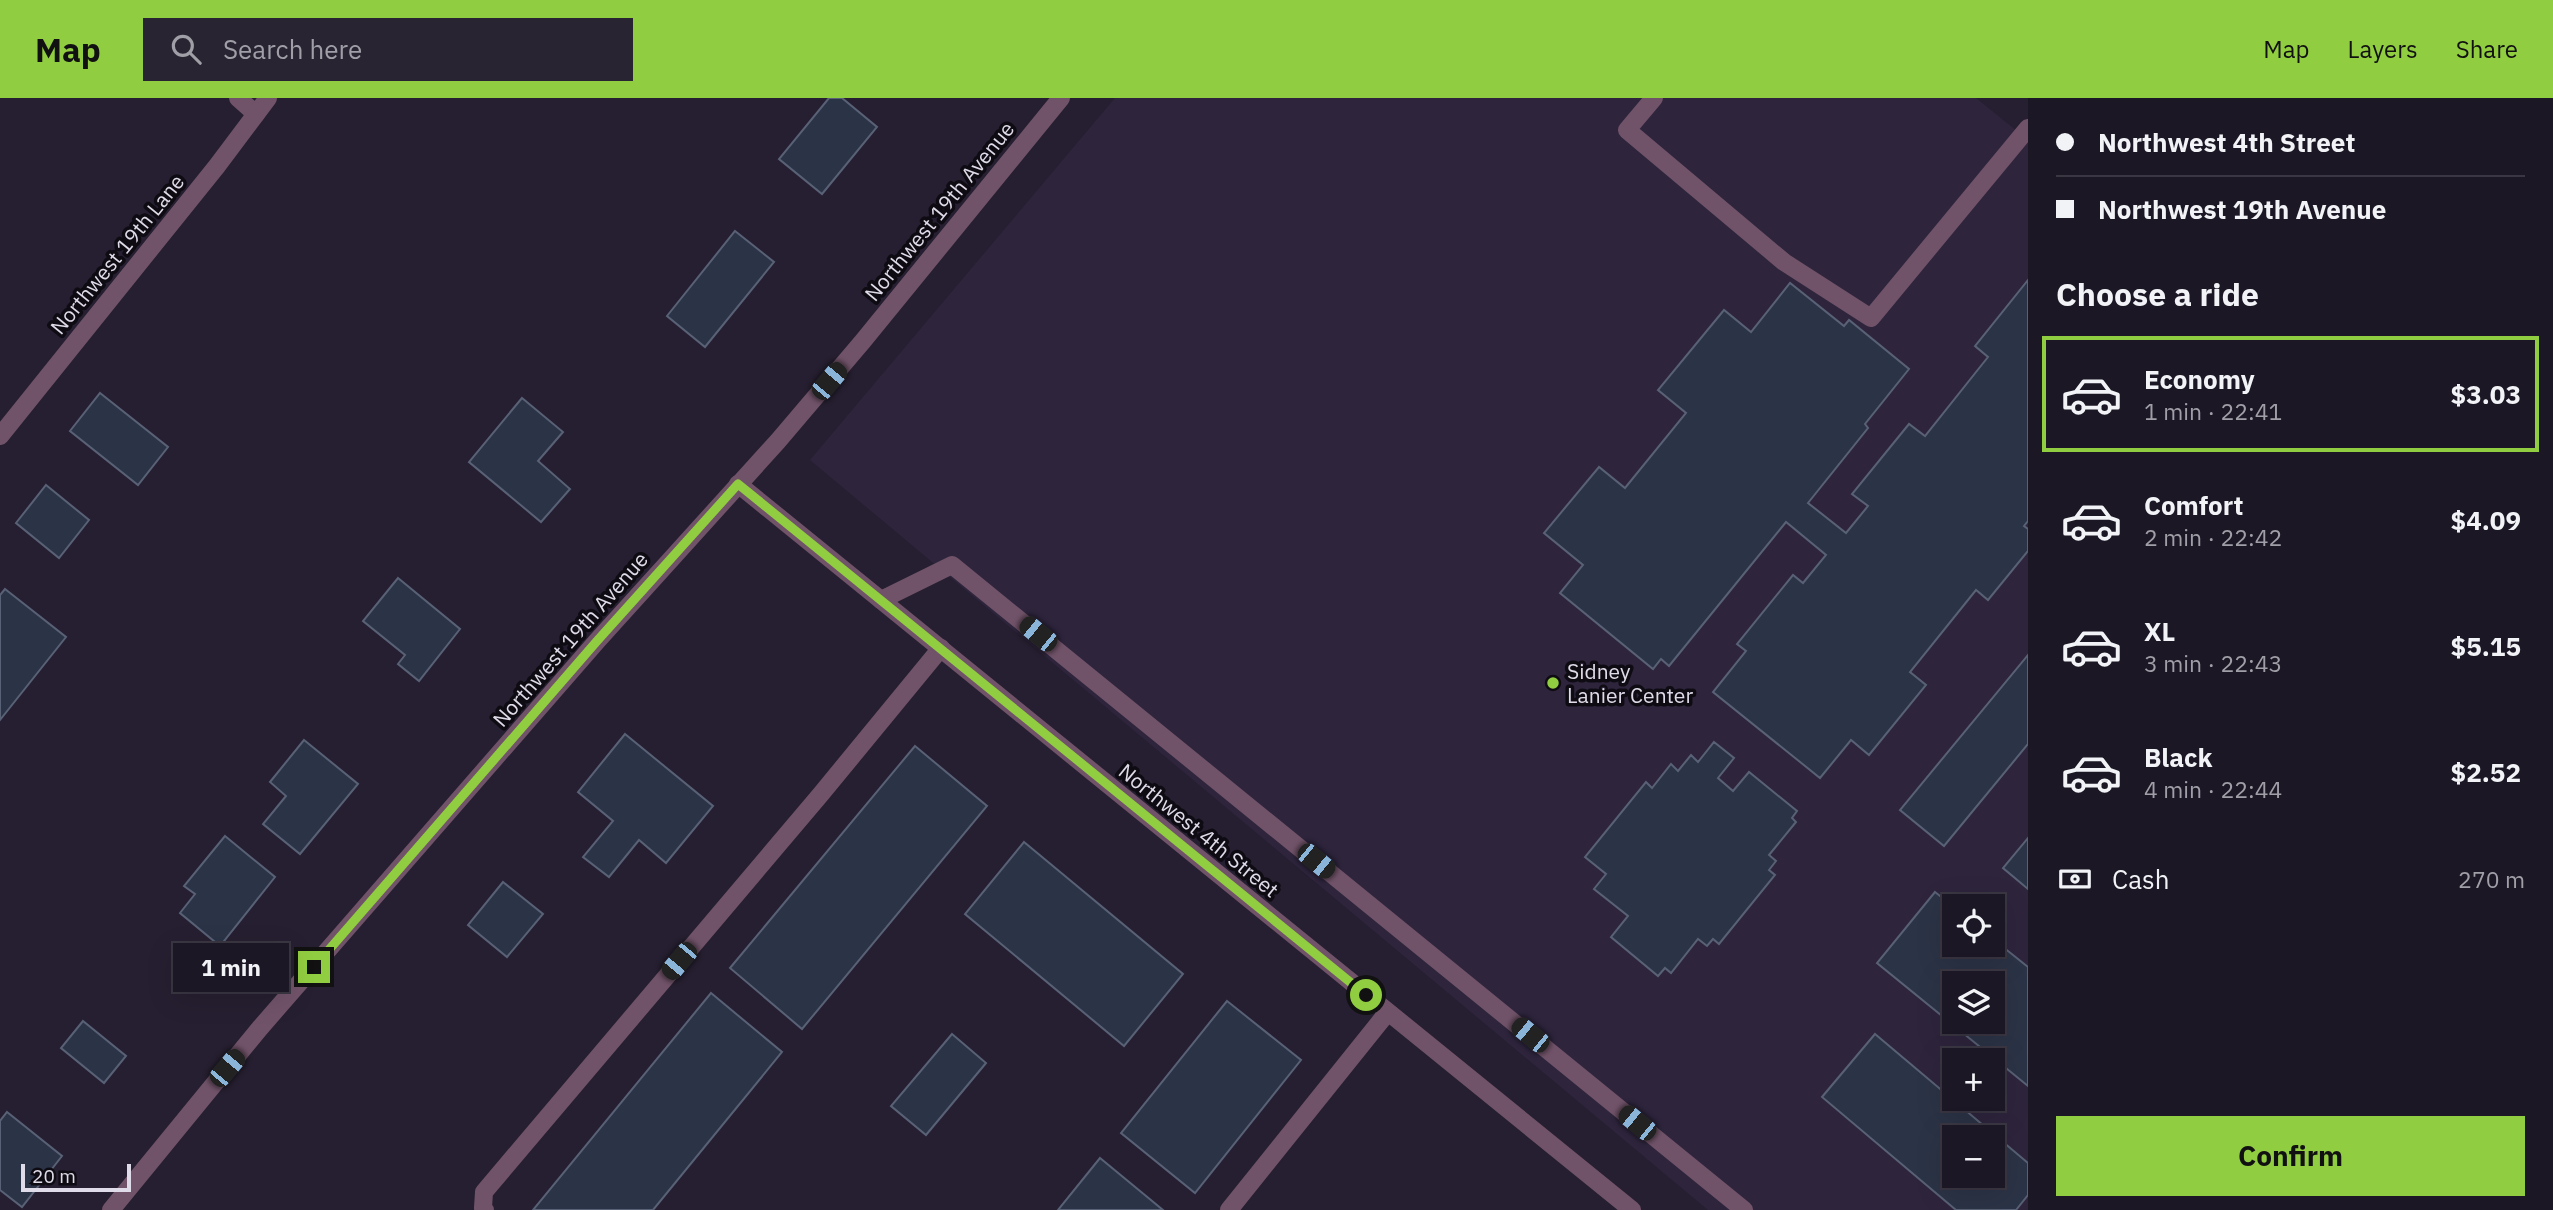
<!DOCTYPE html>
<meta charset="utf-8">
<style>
body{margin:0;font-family:"IBM Plex Sans",sans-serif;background:#292432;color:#f1f3f6;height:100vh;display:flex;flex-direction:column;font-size:26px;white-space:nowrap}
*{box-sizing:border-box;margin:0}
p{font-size:23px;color:#a09fa7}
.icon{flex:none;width:38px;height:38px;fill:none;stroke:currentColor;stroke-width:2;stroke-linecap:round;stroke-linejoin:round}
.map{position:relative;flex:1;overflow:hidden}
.sheet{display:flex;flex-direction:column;background:#1c1725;width:525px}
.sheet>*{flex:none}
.banner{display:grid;align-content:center;height:154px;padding:0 28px;background:#1c1725}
.buttons{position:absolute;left:1942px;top:796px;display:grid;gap:14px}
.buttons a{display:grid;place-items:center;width:63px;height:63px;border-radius:0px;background:#1c1725;box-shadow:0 7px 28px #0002,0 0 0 2px #3a3642;font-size:35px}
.scale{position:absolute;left:21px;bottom:18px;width:110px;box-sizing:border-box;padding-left:7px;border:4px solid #e0dbe8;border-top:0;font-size:19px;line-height:24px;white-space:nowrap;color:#e0dbe8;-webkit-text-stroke:5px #0e0b13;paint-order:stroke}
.end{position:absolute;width:32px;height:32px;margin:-16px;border:9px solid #91cd40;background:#111;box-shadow:0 0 0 4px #111}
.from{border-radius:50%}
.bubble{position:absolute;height:49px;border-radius:0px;background:#1c1725;box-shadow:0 7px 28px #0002,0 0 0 2px #3a3642;font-size:23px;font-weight:700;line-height:49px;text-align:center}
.car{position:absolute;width:21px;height:42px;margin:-21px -10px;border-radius:9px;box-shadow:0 0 5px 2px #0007;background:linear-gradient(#222 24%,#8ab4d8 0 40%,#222 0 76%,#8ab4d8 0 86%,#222 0)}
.banner b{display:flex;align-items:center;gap:24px;height:66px;font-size:26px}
.banner b+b{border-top:2px solid #3a3642}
.banner i{width:18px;height:18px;background:#f1f3f6}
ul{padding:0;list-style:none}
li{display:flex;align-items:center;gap:21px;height:116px;margin:0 14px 10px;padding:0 14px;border:4px solid transparent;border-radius:0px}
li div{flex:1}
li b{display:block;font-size:26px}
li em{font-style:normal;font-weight:700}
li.selected{border-color:#91cd40}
li>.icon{width:63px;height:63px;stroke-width:1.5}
h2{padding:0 28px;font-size:32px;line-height:84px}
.pay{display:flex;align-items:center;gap:18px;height:77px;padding:0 28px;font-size:26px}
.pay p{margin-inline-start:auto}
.primary-button{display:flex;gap:14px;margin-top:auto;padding:14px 28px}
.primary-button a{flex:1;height:80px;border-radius:0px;background:#91cd40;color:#111;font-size:28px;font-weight:700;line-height:80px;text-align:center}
header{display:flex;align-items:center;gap:42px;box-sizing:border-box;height:98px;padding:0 35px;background:#91cd40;color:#111}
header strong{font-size:33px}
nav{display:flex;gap:38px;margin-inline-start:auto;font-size:24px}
.search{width:490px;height:63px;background:#292432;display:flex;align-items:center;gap:18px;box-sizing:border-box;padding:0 24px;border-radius:0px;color:#a09fa7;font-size:26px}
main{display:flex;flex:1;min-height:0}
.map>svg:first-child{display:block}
</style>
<header>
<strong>Map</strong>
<div class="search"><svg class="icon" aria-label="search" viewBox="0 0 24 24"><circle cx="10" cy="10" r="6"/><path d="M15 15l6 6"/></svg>Search here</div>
<nav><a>Map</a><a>Layers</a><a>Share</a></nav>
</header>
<main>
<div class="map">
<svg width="2028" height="1112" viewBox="0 0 2028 1112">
<rect width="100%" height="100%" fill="#261f31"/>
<path fill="#2e253d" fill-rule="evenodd" d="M1115,0H1976L2028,42V1112H1708L810,362ZM1955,808H1993V847H1955ZM1955,886H1993V924H1955ZM1955,962H1993V1001H1955ZM1955,1040H1993V1078H1955Z"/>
<g fill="#2b3346" stroke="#596176" stroke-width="2" fill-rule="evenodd">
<path d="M829,0H842L877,29L822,96L779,61Z"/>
<path d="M735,133L774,164L705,249L667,218Z"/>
<path d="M2028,182V423L2024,428L2028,431V453L1988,502L1976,492L1910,574L1926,587L1869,657L1851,642L1820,680L1713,594L1746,553L1737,546L1793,477L1803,485L1826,457L1786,424L1669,568L1661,561L1653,571L1560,495L1583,467L1544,435L1599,369L1625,390L1686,315L1658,292L1724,212L1751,234L1790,185L1844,228L1849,222L1909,271L1865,326L1868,330L1808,405L1846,435L1868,408L1852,396L1909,326L1925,338L1988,259L1975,248Z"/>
<path d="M100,295L168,349L138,387L70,333Z"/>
<path d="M522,300L563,334L538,363L570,391L541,424L469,364Z"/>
<path d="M46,387L89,422L59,460L16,425Z"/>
<path d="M398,480L460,531L419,583L398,566L405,557L363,523Z"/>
<path d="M5,491L66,539L0,622V497Z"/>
<path d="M2028,557V646L1944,748L1900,712Z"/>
<path d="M625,636L713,708L666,765L639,742L609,779L583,759L613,723L578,694Z"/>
<path d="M304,642L358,686L300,756L263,726L286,698L270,684Z"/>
<path d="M1714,644L1734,660L1718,680L1733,693L1749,674L1797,713L1792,720L1796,724L1769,757L1776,763L1769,772L1775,777L1719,846L1713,841L1707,848L1698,841L1671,875L1665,870L1658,878L1611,839L1628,818L1594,791L1606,776L1585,759L1646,684L1652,690L1671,666L1678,673L1691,657L1698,664Z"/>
<path d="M915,648L987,708L802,931L730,870Z"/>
<path d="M225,738L275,779L220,848L180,815L195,796L184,788Z"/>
<path d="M2028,740V791L2003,770Z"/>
<path d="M1024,744L1183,876L1124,948L965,816Z"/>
<path d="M503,784L543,816L507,859L468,827Z"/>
<path d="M1935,794L1955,810V847H1993V841L2028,869V988L1877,865ZM1955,886H1993V924H1955Z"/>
<path d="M711,895L782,954L653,1112H533Z"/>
<path d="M1227,903L1301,962L1195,1095L1121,1035Z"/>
<path d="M83,923L126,958L104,985L61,950Z"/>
<path d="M952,936L986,965L926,1037L891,1008Z"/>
<path d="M1875,936L2028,1065V1097L2016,1112H1956L1822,999ZM1955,1040H1993V1078H1955Z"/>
<path d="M7,1014L62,1058L22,1109L0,1092V1023Z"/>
<path d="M1100,1060L1163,1112H1058Z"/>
</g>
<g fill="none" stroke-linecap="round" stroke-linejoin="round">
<g stroke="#715369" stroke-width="18">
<path d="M1654,0L1627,32L1784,164L1871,220L2028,30"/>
<path d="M881,502L952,467L1744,1112"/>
<path d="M485,1112L483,1110L484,1094L821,696L941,550"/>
<path d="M1229,1112L1387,915"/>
</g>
<g stroke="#715369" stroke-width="18">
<path d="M238,0L256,16"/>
<path d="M0,338L217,68L268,0"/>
<path d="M738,386L1632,1112"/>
<path d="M111,1112L260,930L597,543L778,343L863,243L1061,0"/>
</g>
</g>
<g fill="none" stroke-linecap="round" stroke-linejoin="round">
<path stroke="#91cd40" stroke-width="9" d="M314,869L597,543L738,386L1366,897"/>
</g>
<circle fill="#91cd40" stroke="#0e0b13" stroke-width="2.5" cx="1553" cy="585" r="7"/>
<g text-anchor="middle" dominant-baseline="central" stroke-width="7" stroke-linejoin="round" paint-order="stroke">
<g font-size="21" fill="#e0dbe8" stroke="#0e0b13">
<text transform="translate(939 113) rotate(-51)">Northwest 19th Avenue</text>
<text transform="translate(117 156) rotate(-51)">Northwest 19th Lane</text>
<text transform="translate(570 541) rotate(-49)">Northwest 19th Avenue</text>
<text transform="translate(1199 732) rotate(39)">Northwest 4th Street</text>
</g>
<g font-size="21" fill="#e0dbe8" stroke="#0e0b13" text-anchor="start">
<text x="1567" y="573">Sidney<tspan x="1567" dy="24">Lanier Center</tspan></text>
</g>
</g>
</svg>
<div class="buttons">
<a><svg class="icon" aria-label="locate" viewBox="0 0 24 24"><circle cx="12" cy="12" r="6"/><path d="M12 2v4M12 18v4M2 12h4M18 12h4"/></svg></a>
<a><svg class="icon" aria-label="layers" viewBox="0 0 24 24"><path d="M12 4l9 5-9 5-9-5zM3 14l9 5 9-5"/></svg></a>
<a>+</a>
<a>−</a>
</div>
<div class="scale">20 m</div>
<i class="end from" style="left:1366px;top:897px"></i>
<i class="end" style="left:314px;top:869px"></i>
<div class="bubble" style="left:173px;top:845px;width:116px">1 min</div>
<i class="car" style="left:829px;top:283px;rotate:40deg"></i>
<i class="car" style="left:1038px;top:536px;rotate:309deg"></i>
<i class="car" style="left:1316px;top:763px;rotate:129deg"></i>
<i class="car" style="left:679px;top:863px;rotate:220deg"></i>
<i class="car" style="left:1530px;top:937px;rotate:309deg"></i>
<i class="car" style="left:227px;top:970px;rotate:40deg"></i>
<i class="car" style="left:1637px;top:1025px;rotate:309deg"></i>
</div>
<section class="sheet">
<div class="banner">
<b><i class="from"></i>Northwest 4th Street</b>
<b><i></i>Northwest 19th Avenue</b>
</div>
<h2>Choose a ride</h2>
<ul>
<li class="selected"><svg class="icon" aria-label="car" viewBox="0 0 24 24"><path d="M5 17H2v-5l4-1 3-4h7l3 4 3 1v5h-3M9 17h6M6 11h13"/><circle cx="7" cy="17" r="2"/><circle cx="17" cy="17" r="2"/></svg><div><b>Economy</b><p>1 min · 22:41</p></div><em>$3.03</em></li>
<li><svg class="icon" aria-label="car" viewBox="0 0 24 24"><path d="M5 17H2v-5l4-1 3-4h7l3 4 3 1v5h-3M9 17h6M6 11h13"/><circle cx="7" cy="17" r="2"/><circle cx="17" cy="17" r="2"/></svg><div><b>Comfort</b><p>2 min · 22:42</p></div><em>$4.09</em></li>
<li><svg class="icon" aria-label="car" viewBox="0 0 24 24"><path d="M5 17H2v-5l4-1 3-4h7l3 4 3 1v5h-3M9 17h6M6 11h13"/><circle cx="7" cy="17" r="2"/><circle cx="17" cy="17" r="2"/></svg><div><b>XL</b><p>3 min · 22:43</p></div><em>$5.15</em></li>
<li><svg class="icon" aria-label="car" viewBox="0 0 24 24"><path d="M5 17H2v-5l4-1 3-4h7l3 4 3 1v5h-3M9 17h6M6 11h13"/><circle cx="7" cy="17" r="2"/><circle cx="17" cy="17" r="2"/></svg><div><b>Black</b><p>4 min · 22:44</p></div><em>$2.52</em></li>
</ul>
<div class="pay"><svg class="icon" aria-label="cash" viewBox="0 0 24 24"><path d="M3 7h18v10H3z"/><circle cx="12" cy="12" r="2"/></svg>Cash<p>270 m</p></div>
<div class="primary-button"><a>Confirm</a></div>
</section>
</main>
